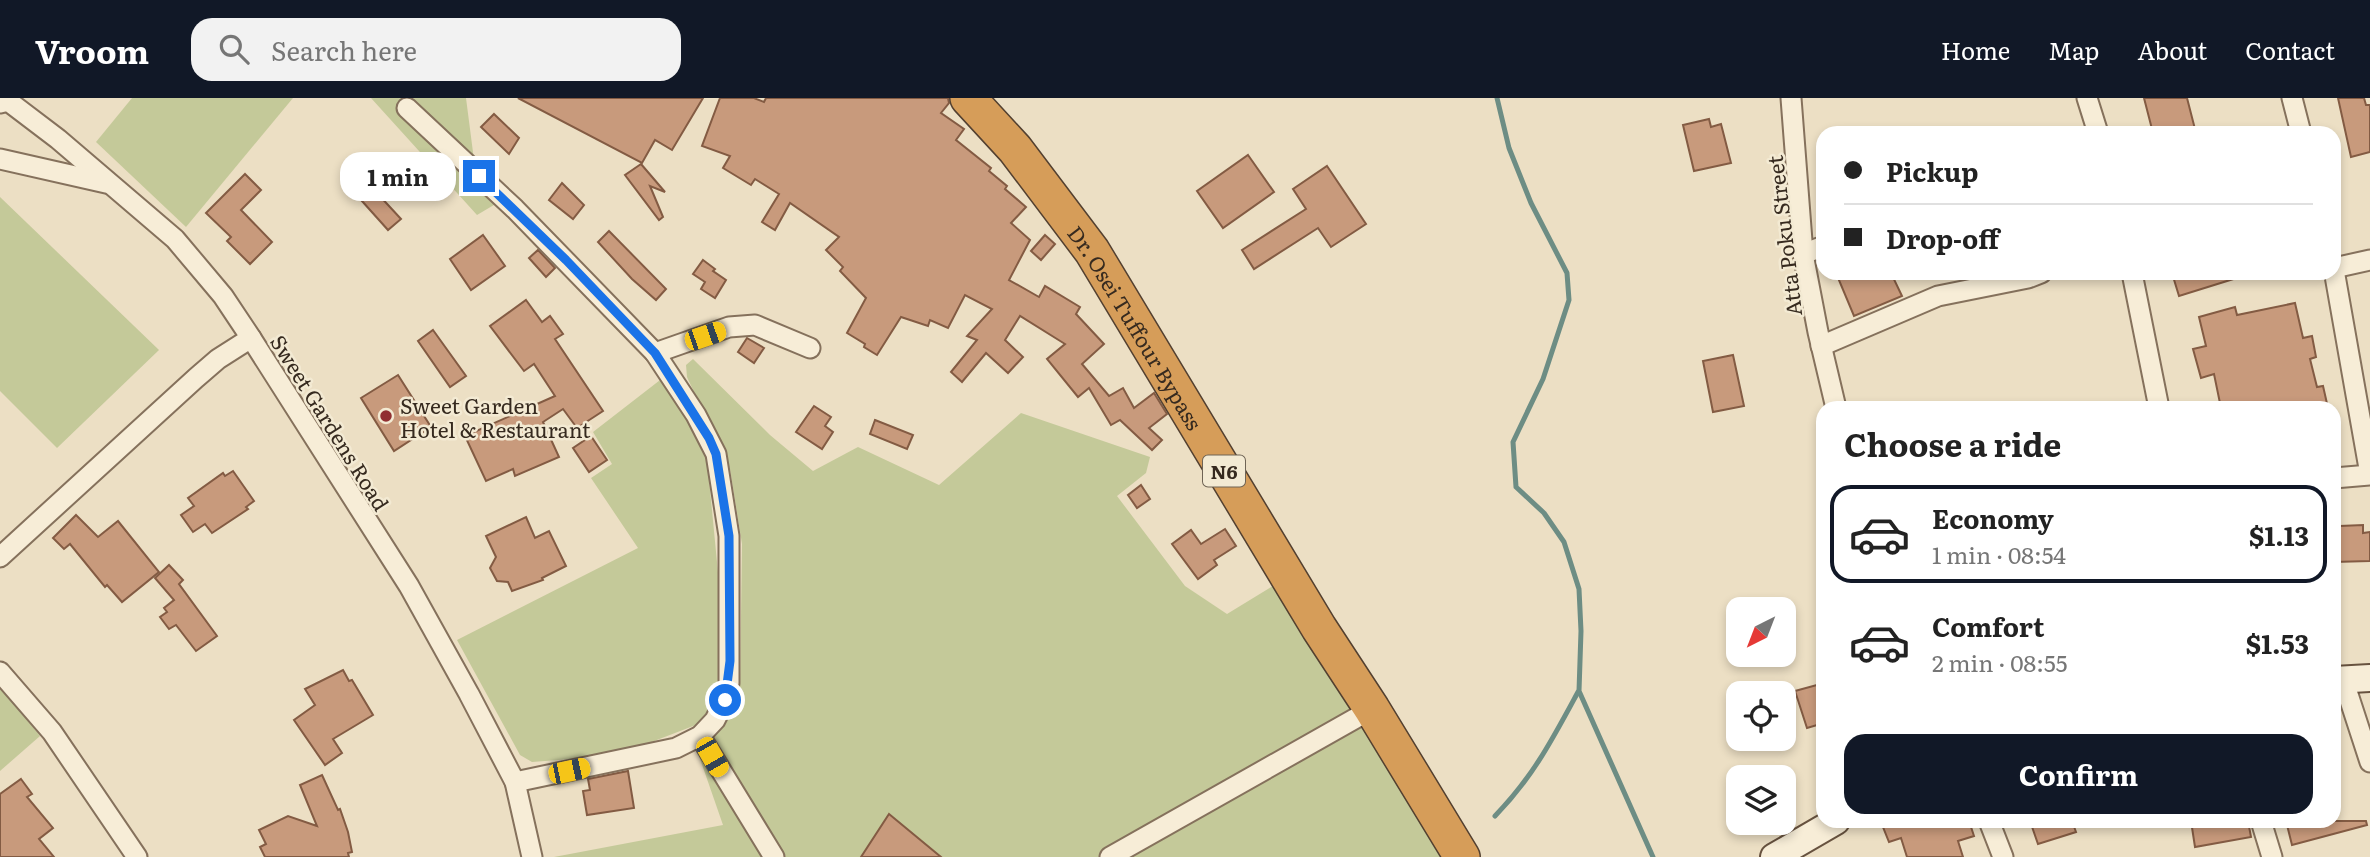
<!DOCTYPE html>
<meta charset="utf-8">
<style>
body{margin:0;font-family:Literata,serif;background:#f2f2f2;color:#222;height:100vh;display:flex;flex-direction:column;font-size:26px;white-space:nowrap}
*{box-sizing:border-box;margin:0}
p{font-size:23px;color:#767676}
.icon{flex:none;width:38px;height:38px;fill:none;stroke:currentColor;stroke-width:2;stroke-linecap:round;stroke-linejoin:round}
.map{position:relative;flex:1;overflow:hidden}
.side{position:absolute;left:1816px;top:303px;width:525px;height:427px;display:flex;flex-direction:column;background:#fff;border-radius:21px;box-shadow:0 4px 10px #0003}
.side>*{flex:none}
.top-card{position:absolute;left:1816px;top:28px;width:525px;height:154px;border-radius:21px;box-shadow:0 4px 10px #0003;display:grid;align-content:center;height:154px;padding:0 28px;background:#fff}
.needle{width:46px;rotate:222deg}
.buttons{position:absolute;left:1726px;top:499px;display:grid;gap:14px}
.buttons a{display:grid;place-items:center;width:70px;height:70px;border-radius:14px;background:#fff;box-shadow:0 4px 10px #0003;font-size:35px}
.end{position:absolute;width:32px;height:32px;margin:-16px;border:9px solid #1a73e8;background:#fff;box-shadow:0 0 0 4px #fff}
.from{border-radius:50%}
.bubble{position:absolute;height:49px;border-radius:21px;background:#fff;box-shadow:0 4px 10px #0003;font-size:23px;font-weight:700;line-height:49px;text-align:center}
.car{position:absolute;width:21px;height:42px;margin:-21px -10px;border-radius:9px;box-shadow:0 0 5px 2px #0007;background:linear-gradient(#f5c518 24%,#345 0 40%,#f5c518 0 76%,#345 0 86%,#f5c518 0)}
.top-card b{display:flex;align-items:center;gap:24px;height:66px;font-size:26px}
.top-card b+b{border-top:2px solid #e0e0e0}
.top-card i{width:18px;height:18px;background:#222}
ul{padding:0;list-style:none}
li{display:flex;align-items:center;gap:21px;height:98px;margin:0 14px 10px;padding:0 14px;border:4px solid transparent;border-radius:21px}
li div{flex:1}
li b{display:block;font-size:26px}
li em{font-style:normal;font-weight:700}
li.current{border-color:#111827}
li>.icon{width:63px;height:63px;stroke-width:1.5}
h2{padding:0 28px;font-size:32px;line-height:84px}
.action{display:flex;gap:14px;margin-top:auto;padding:14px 28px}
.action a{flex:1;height:80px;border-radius:21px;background:#111827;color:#fff;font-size:28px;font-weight:700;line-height:80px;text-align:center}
header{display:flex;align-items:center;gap:42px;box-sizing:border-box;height:98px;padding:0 35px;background:#111827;color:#fff}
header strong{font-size:33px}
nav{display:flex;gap:38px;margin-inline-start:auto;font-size:24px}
.search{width:490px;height:63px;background:#f2f2f2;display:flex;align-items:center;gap:18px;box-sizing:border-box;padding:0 24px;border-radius:21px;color:#767676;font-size:26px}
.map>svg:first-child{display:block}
</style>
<header>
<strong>Vroom</strong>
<div class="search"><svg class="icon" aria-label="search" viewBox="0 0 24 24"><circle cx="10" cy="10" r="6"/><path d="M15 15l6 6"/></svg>Search here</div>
<nav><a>Home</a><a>Map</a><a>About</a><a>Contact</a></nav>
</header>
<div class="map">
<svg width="2370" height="759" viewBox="0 0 2370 759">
<rect width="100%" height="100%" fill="#ecdfc4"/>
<g fill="#c4c999">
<path d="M132,0H293L186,129L96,44Z"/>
<path d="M371,0H466L474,62L504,101L477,117Z"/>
<path d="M0,99L159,252L57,350L0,293Z"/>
<path d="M693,261L770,337L813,373L858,349L939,387L1021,315L1150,359L1146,375L1117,398L1185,488L1227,516L1276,486L1444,759H554L723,727L698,655L723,629L740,591L742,446L730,371L687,279L686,267Z"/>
<path d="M664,279L706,350L727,568L725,592L701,625L649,645L584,660L532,664L520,657L457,542L638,450L591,380L612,366L593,334Z"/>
<path d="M0,588L40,638L0,673Z"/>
</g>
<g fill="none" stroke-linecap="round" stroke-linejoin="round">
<g stroke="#6d8d84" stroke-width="5">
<path d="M1497,0L1509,50L1531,105L1567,175L1569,202L1543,281L1513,344L1516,389L1544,415L1564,444L1579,491L1581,533L1579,593L1653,759"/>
<path d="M1495,718C1533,679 1552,642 1578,594"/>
</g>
</g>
<g fill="#c89a7c" stroke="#835b43" stroke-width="2">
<path d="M518,0H703L672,52L655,42L642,65Z"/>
<path d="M720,0H754L764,4L766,0H948L949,5L941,15L964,31L956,42L991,70L989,73L1007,88L1005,91L1026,109L1011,125L1030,142L1009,182L1039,199L1045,188L1080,209L1076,216L1104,246L1082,266L1109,298L1123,290L1134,310L1154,295L1167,316L1149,330L1162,342L1152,352L1120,322L1111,327L1089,290L1078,299L1047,261L1065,246L1020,218L1005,242L1023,259L1008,275L986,255L962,284L951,274L977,242L967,238L992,211L965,197L948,230L930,222L928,228L901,219L877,257L864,249L865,246L847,235L866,200L840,173L843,169L826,152L839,139L790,105L775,132L762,124L779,96L755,81L751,87L723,70L730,58L702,48Z"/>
<path d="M2144,0H2187L2196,35H2153Z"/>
<path d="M2338,0H2364L2366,7H2370V54L2351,59Z"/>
<path d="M494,16L519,40L509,56L481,29Z"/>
<path d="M1709,21L1711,29L1721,26L1731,65L1694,73L1683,27Z"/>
<path d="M1248,57L1274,94L1223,130L1197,93Z"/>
<path d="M641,66L665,94L650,88L663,119L659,122L625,77Z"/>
<path d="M1327,68L1366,126L1331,149L1318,130L1254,171L1242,152L1306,111L1293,91Z"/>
<path d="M245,76L261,92L241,112L272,144L250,166L227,143L231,139L206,115Z"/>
<path d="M365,82L401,121L388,132L353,93Z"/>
<path d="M562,85L584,107L573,121L549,102Z"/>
<path d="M609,133L666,191L656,202L632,181L598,144Z"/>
<path d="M483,137L505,168L471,192L450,161Z"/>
<path d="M1045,137L1055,146L1041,162L1031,153Z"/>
<path d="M538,152L555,170L546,179L529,160Z"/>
<path d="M703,162L715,171L713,173L726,182L715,200L701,191L705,184L693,176Z"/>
<path d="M1836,175H1891L1902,198L1854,218Z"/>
<path d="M2172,175H2242L2243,178L2179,198Z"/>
<path d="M526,202L542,224L550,218L563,236L555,241L603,313L577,330L563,311L543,324L559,359L515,378L513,371L486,383L465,338L555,298L534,266L524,273L490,228Z"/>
<path d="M2295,205L2303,240L2312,238L2316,259L2310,261L2317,289L2323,288L2328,310H2221L2214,276L2201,280L2193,251L2206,248L2199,219L2235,209L2237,217Z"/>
<path d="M433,232L466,278L450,289L418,243Z"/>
<path d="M747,240L764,250L754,265L738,254Z"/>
<path d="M1733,257L1744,308L1713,314L1703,263Z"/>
<path d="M398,277L431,329L394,353L361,300Z"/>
<path d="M814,308L831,319L825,328L833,334L822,351L796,334Z"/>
<path d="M875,322L913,337L907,351L870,336Z"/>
<path d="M591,338L607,362L589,374L573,350Z"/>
<path d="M233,373L254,403L246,409L248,411L212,435L205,426L193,434L181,417L194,408L188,400L223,375L225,378Z"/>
<path d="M1141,387L1150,401L1137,410L1128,397Z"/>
<path d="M76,417L98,439L118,423L159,474L122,504L107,487L105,489L70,446L64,451L53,440Z"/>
<path d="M526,419L535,440L549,433L566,468L542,480L543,482L512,493L508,484L497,483L490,470L496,459L486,438Z"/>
<path d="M2363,427V435L2370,434V463L2334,464V436L2340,435V428Z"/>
<path d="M1225,431L1236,448L1214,462L1217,467L1198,481L1172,446L1191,432L1201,446Z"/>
<path d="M169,467L183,482L179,486L217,538L196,553L176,527L169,531L160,519L167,514L164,510L174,502L155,480Z"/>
<path d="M343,572L349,583L352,582L373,617L333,641L342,655L325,667L294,622L315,607L305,591Z"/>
<path d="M1824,585V625L1807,630L1795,593Z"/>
<path d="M628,673L634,710L587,717L583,693L590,692L588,681Z"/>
<path d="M322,677L338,712L340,711L348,734L352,754L348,755L349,759H265L260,749L266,746L259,732L288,718L317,728L300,687Z"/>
<path d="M21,681L32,696L27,699L53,730L39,741L54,759H0V696Z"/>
<path d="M889,716L941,759H861Z"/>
<path d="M1900,723H1969L1974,738L1958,743L1963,759H1907L1901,740L1889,744L1883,729Z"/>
<path d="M2030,723H2072L2076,734L2038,746Z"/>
<path d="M2191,723H2248L2251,739L2195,749Z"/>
<path d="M2286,723H2366L2367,727L2292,747Z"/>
</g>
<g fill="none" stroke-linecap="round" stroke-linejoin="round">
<defs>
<g id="street">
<path d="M1791,0L1803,156L1818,234L1836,310"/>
<path d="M2087,0L2098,35"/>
<path d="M2292,0L2301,35"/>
<path d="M0,5L8,3L58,41L175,141L223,198L251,240"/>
<path d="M407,10L515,111L655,255L696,317L716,356L729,438V585L725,602L715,622L700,638L676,650L515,684"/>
<path d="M0,61L106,85"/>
<path d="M1803,156L1824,148"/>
<path d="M2334,170L2370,162"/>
<path d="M2334,172L2370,376"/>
<path d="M2132,175L2159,310"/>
<path d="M1821,248L1938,198L2028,180L2041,175"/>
<path d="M655,255L729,229L755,227L810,250"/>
<path d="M2334,380L2370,377"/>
<path d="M0,459L196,280L218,261L251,240L409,488L469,596L515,684L532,759"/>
<path d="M0,574L52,634L137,759"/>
<path d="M2343,581L2370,664"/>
<path d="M700,638L774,759"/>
<path d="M1989,723L2003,759"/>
<path d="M2261,723L2272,759"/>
<path d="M1110,759L1372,611"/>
</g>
<g id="secondary">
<path d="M2334,582L2370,580"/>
<path d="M1774,759L1836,723"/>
</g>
<g id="highway">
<path id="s1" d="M968,0L1015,51L1092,153L1319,530L1372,611L1462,759"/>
</g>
</defs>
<use href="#street" stroke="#85715c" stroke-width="23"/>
<use href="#secondary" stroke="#67523f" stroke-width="30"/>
<use href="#highway" stroke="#534030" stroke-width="38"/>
<use href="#street" stroke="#f7edd7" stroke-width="19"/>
<use href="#secondary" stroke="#f7edd7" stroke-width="26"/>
<use href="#highway" stroke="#d69d59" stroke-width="35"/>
</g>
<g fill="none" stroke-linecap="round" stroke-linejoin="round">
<path stroke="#1a73e8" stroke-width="9" d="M479,78L566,162L655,255L709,340L716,356L729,438L730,563L725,602"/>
</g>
<circle fill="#912f31" stroke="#f3ead3" stroke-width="2.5" cx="386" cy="318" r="7"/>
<g text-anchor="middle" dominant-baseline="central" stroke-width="5" stroke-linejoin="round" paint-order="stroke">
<rect fill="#f3ead3" stroke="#6f6455" stroke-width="2" x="1203" y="357.5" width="42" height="31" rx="5"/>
<g font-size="19" font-weight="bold" fill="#362a1f">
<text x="1224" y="373">N6</text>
</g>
<g font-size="21" fill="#362a1f" stroke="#f3ead3">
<text transform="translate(1783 138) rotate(-97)">Atta Poku Street</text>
<text stroke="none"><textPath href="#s1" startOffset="285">Dr. Osei Tuffour Bypass</textPath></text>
<text transform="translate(331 324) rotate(58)">Sweet Gardens Road</text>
</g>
<g font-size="21" fill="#362a1f" stroke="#f3ead3" text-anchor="start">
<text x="400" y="306">Sweet Garden<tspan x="400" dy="24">Hotel &amp; Restaurant</tspan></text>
</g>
</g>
</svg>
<div class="buttons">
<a><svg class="needle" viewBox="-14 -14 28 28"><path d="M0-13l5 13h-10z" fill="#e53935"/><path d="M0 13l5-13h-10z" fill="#767676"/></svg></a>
<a><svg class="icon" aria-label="locate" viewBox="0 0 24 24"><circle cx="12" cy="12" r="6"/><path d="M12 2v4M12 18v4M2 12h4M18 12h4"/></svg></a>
<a><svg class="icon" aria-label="layers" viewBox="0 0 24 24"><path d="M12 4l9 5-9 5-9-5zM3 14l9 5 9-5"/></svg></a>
</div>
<i class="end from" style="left:725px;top:602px"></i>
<i class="end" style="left:479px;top:78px"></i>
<div class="bubble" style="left:340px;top:54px;width:116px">1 min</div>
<i class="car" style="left:705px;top:238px;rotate:71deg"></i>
<i class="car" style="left:712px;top:659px;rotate:150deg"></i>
<i class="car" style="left:569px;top:673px;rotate:78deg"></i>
<div class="top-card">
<b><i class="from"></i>Pickup</b>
<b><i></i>Drop-off</b>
</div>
<section class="side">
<h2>Choose a ride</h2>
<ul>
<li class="current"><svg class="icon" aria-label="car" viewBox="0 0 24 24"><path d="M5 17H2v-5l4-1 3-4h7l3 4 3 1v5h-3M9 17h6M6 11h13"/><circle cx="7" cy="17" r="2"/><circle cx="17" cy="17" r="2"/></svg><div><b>Economy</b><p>1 min · 08:54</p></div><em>$1.13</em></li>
<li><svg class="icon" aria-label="car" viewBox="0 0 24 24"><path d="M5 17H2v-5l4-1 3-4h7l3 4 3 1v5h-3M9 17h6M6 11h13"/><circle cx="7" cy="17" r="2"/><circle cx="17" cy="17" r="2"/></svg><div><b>Comfort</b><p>2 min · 08:55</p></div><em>$1.53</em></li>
</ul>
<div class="action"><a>Confirm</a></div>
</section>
</div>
